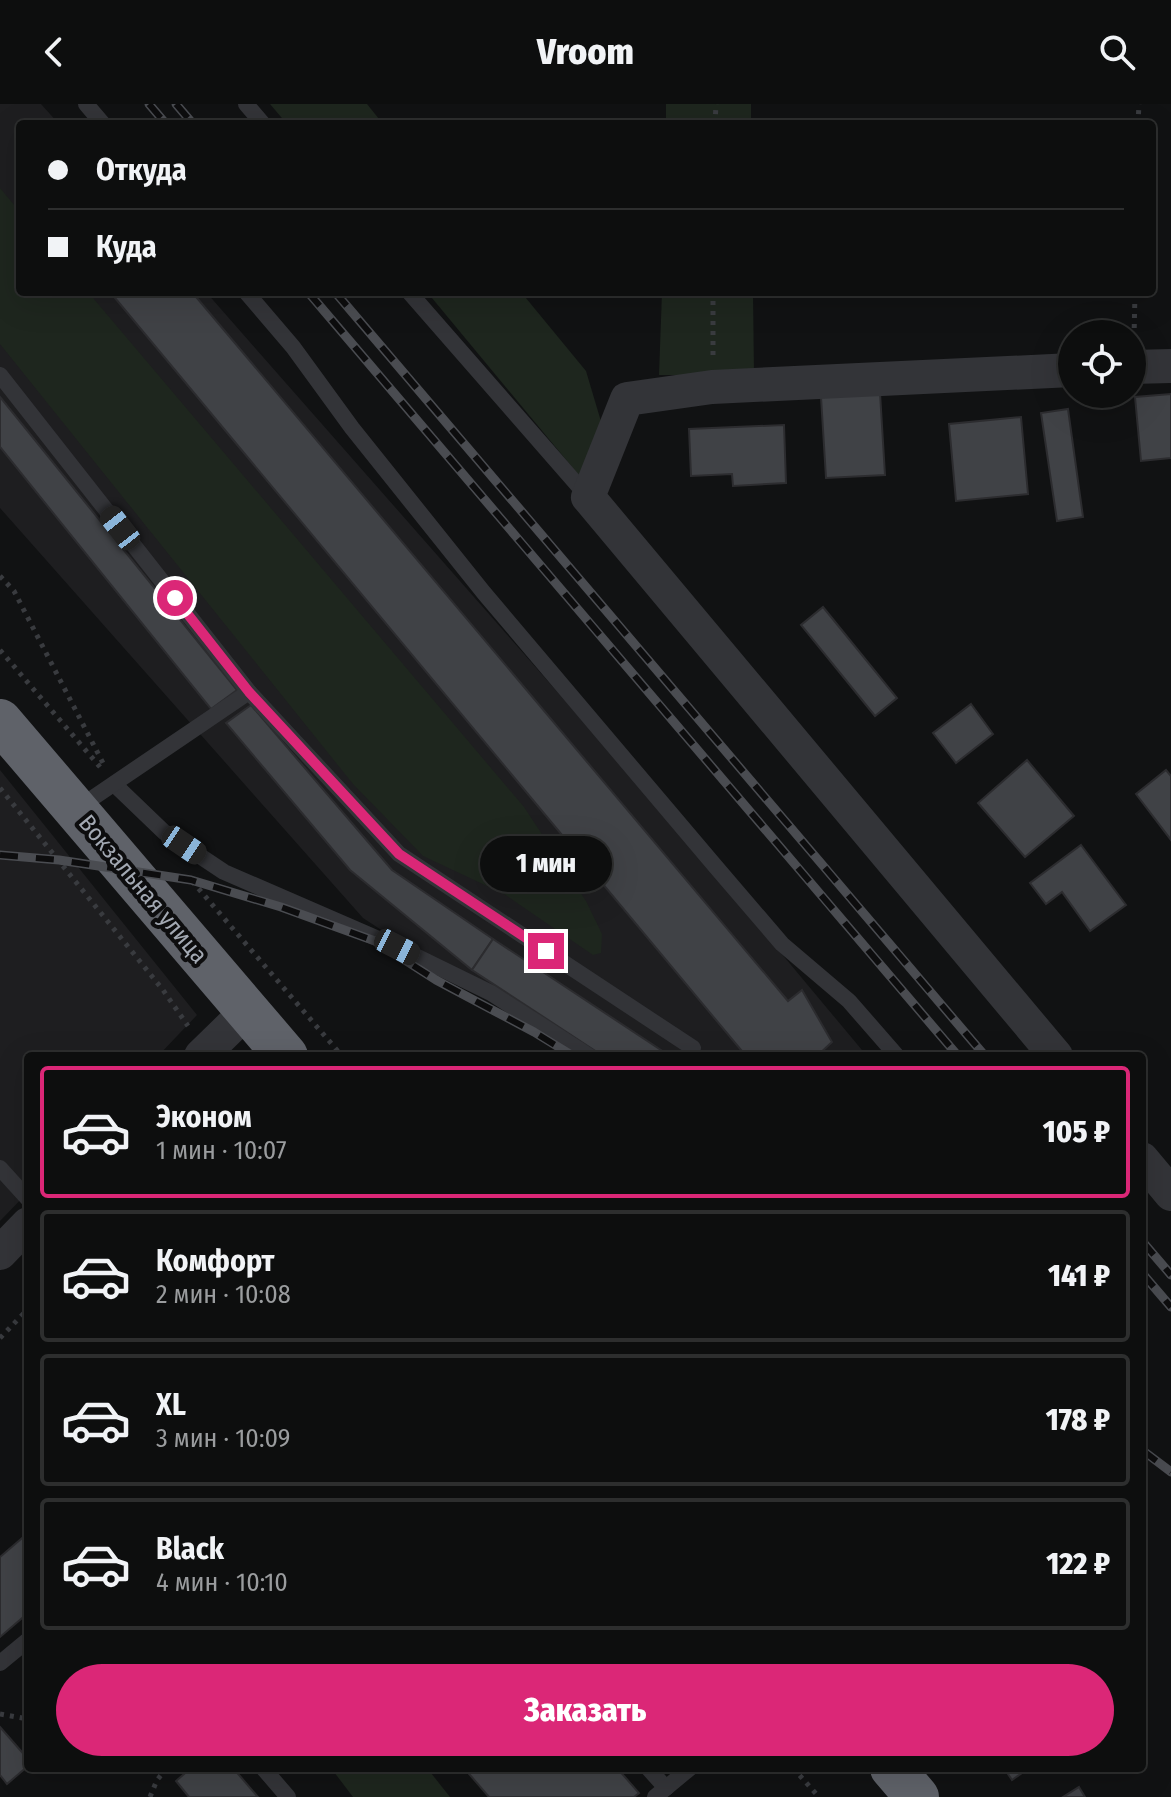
<!DOCTYPE html>
<html lang="ru">
<meta charset="utf-8">
<style>
body{margin:0;font-family:"Fira Sans Condensed",sans-serif;background:#161717;color:#f1f3f6;height:100vh;display:flex;flex-direction:column;font-size:30px;white-space:nowrap}
*{box-sizing:border-box;margin:0}
p{font-size:26px;color:#9a9c9e}
.icon{flex:none;width:44px;height:44px;fill:none;stroke:currentColor;stroke-width:2;stroke-linecap:round;stroke-linejoin:round}
.map{position:relative;flex:1;overflow:hidden}
.side{position:absolute;left:24px;top:948px;width:1122px;height:720px;display:flex;flex-direction:column;background:#0d0e0e;border-radius:8px;box-shadow:0 8px 32px #0002,0 0 0 2px #2d2e2e}
.side>*{flex:none}
.top-card{position:absolute;left:16px;top:16px;width:1140px;height:176px;border-radius:8px;box-shadow:0 8px 32px #0002,0 0 0 2px #2d2e2e;display:grid;align-content:center;height:176px;padding:0 32px;background:#0d0e0e}
.buttons{position:absolute;left:1058px;top:216px;display:grid;gap:16px}
.buttons a{display:grid;place-items:center;width:88px;height:88px;border-radius:50%;background:#0d0e0e;box-shadow:0 8px 32px #0002,0 0 0 2px #2d2e2e;font-size:40px}
.end{position:absolute;width:36px;height:36px;margin:-18px;border:10px solid #db2777;background:#fff;box-shadow:0 0 0 4px #fff}
.from{border-radius:50%}
.bubble{position:absolute;height:56px;border-radius:28px;background:#0d0e0e;box-shadow:0 8px 32px #0002,0 0 0 2px #2d2e2e;font-size:26px;font-weight:800;line-height:56px;text-align:center}
.car{position:absolute;width:24px;height:48px;margin:-24px -12px;border-radius:10px;box-shadow:0 0 6px 2px #0007;background:linear-gradient(#222 24%,#8ab4d8 0 40%,#222 0 76%,#8ab4d8 0 86%,#222 0)}
.top-card b{display:flex;align-items:center;gap:28px;height:76px;font-size:30px}
.top-card b+b{border-top:2px solid #2d2e2e}
.top-card i{width:20px;height:20px;background:#f1f3f6}
ul{padding:14px 0 0;list-style:none}
li{display:flex;align-items:center;gap:24px;height:132px;margin:0 16px 12px;padding:0 16px;border:4px solid #2d2e2e;border-radius:8px}
li div{flex:1}
li b{display:block;font-size:30px}
li em{font-style:normal;font-weight:800}
li.active{border-color:#db2777}
li>.icon{width:72px;height:72px;stroke-width:1.5}
.button{display:flex;gap:16px;margin-top:auto;padding:16px 32px}
.button a{flex:1;height:92px;border-radius:48px;background:#db2777;color:#fff;font-size:32px;font-weight:800;line-height:92px;text-align:center}
header{display:flex;justify-content:space-between;align-items:center;height:104px;padding:0 32px;background:#0d0e0e;font-size:36px;font-weight:800}
.map>svg:first-child{display:block}
</style>
<header><svg class="icon" aria-label="back" viewBox="0 0 24 24"><path d="M15 5l-7 7 7 7"/></svg>Vroom<svg class="icon" aria-label="search" viewBox="0 0 24 24"><circle cx="10" cy="10" r="6"/><path d="M15 15l6 6"/></svg></header>
<div class="map">
<svg width="1171" height="1693" viewBox="0 0 1171 1693">
<rect width="100%" height="100%" fill="#111213"/>
<g fill="#1e1e20">
<path d="M0,0H41L59,20H20V188H206L669,715L867,952H574L363,814L0,404Z"/>
<path d="M0,666L197,911L158,952H28V1088L0,1117Z"/>
</g>
<g fill="#1e261e">
<path d="M270,0H367L383,20H287Z"/>
<rect x="666" y="0" width="85" height="20"/>
<path d="M0,84L20,108V188H88L524,703L586,797L602,830L601,849L593,851L504,790L423,752L353,680L0,240Z"/>
<path d="M427,188H521L586,267L611,351L582,375Z"/>
<path d="M662,188H753L754,271H659Z"/>
<path d="M331,1664H427L450,1693H353Z"/>
</g>
<g fill="#404246" stroke="#2c2c2f" stroke-width="2">
<path d="M110,188H192L788,897L802,886L832,938L817,952H746Z"/>
<path d="M880,289L885,371L826,374L821,293Z"/>
<path d="M1171,290V354L1141,357L1135,293Z"/>
<path d="M0,293L237,586L211,605L0,343Z"/>
<path d="M1068,305L1083,413L1057,417L1041,309Z"/>
<path d="M1021,313L1028,390L956,397L949,320Z"/>
<path d="M784,321L786,379L733,382L732,370L691,372L689,325Z"/>
<path d="M823,503L897,594L875,612L801,521Z"/>
<path d="M971,600L993,630L956,659L933,629Z"/>
<path d="M251,601L392,766L493,835L472,866L350,766L226,619Z"/>
<path d="M1027,656L1074,712L1025,753L978,699Z"/>
<path d="M1166,666L1171,672V736L1136,690Z"/>
<path d="M1081,741L1126,801L1090,827L1062,788L1046,800L1030,779Z"/>
<path d="M493,835L670,952H603L472,866Z"/>
<path d="M28,1429V1509L0,1533V1453Z"/>
<path d="M0,1623L28,1655V1662L7,1680L0,1671Z"/>
<path d="M191,1664H233L258,1693H189L176,1677Z"/>
<path d="M464,1664H617L639,1689L634,1693H489Z"/>
<path d="M1004,1664H1029L1012,1676Z"/>
<path d="M1079,1683L1085,1693H1063Z"/>
</g>
<g fill="none" stroke-linecap="round" stroke-linejoin="round">
<g stroke="#393b3f" stroke-width="5" stroke-dasharray="4 6" stroke-linecap="butt">
<path d="M715,20L716,0"/>
<path d="M1138,20L1139,0"/>
<path d="M1134,234L1135,188"/>
<path d="M713,251V188"/>
<path d="M0,472L14,487L104,661"/>
<path d="M0,546L100,663"/>
<path d="M0,684L163,886L188,922"/>
<path d="M192,777L342,952"/>
<path d="M0,1234L28,1205"/>
<path d="M0,1610L28,1615"/>
<path d="M793,1664L819,1693"/>
<path d="M150,1693L157,1676L167,1664"/>
</g>
<g stroke="#333438" stroke-width="16">
<path d="M86,0L103,20"/>
<path d="M246,0L263,20"/>
<path d="M246,188L293,243L352,324L484,489L716,763L782,840L849,897L897,952"/>
<path d="M409,188L588,393"/>
<path d="M0,271L249,588L399,750L693,944"/>
<path d="M114,680L164,728L224,768L397,843L491,889L589,952"/>
<path d="M78,704L249,588"/>
<path d="M0,1064L28,1095"/>
<path d="M0,1559L28,1536"/>
<path d="M263,1664L288,1693"/>
<path d="M648,1664L666,1684"/>
<path d="M655,1693L690,1664"/>
</g>
<g stroke="#333438" stroke-width="34">
<path d="M1132,263L1171,262"/>
<path d="M201,952L247,907"/>
<path d="M1056,952L588,393L627,295L712,283L1072,266"/>
<path d="M1142,1055L1171,1090"/>
<path d="M0,1149L28,1120"/>
</g>
<g stroke="#5f6269" stroke-width="44">
<path d="M0,617L286,952"/>
<path d="M892,1664L917,1693"/>
</g>
<defs>
<g id="rail">
<path d="M149,0L166,20"/>
<path d="M176,0L193,20"/>
<path d="M308,188L958,952"/>
<path d="M335,188L985,952"/>
<path d="M0,751L59,756L191,776L281,803L375,837L436,876L534,928L573,952"/>
<path d="M1142,1137L1171,1171"/>
<path d="M1142,1169L1171,1203"/>
<path d="M1142,1346L1171,1368"/>
</g>
</defs>
<use href="#rail" stroke="#4a4c51" stroke-width="9"/>
<use href="#rail" stroke="#0d0d0e" stroke-width="6" stroke-dasharray="18" stroke-linecap="butt"/>
</g>
<g fill="none" stroke-linecap="round" stroke-linejoin="round">
<path stroke="#db2777" stroke-width="10" d="M175,494L249,588L399,750L546,847"/>
</g>
<g text-anchor="middle" dominant-baseline="central" stroke-width="8" stroke-linejoin="round" paint-order="stroke">
<g font-size="24" fill="#a3a9b3" stroke="#0d0d0e">
<text transform="translate(143 785) rotate(50)">Вокзальная улица</text>
</g>
</g>
</svg>
<div class="buttons">
<a><svg class="icon" aria-label="locate" viewBox="0 0 24 24"><circle cx="12" cy="12" r="6"/><path d="M12 2v4M12 18v4M2 12h4M18 12h4"/></svg></a>
</div>
<i class="end from" style="left:175px;top:494px"></i>
<i class="end" style="left:546px;top:847px"></i>
<div class="bubble" style="left:480px;top:732px;width:132px">1 мин</div>
<i class="car" style="left:120px;top:424px;rotate:322deg"></i>
<i class="car" style="left:184px;top:741px;rotate:124deg"></i>
<i class="car" style="left:397px;top:843px;rotate:117deg"></i>
<div class="top-card">
<b><i class="from"></i>Откуда</b>
<b><i></i>Куда</b>
</div>
<section class="side">
<ul>
<li class="active"><svg class="icon" aria-label="car" viewBox="0 0 24 24"><path d="M5 17H2v-5l4-1 3-4h7l3 4 3 1v5h-3M9 17h6M6 11h13"/><circle cx="7" cy="17" r="2"/><circle cx="17" cy="17" r="2"/></svg><div><b>Эконом</b><p>1 мин · 10:07</p></div><em>105 ₽</em></li>
<li><svg class="icon" aria-label="car" viewBox="0 0 24 24"><path d="M5 17H2v-5l4-1 3-4h7l3 4 3 1v5h-3M9 17h6M6 11h13"/><circle cx="7" cy="17" r="2"/><circle cx="17" cy="17" r="2"/></svg><div><b>Комфорт</b><p>2 мин · 10:08</p></div><em>141 ₽</em></li>
<li><svg class="icon" aria-label="car" viewBox="0 0 24 24"><path d="M5 17H2v-5l4-1 3-4h7l3 4 3 1v5h-3M9 17h6M6 11h13"/><circle cx="7" cy="17" r="2"/><circle cx="17" cy="17" r="2"/></svg><div><b>XL</b><p>3 мин · 10:09</p></div><em>178 ₽</em></li>
<li><svg class="icon" aria-label="car" viewBox="0 0 24 24"><path d="M5 17H2v-5l4-1 3-4h7l3 4 3 1v5h-3M9 17h6M6 11h13"/><circle cx="7" cy="17" r="2"/><circle cx="17" cy="17" r="2"/></svg><div><b>Black</b><p>4 мин · 10:10</p></div><em>122 ₽</em></li>
</ul>
<div class="button"><a>Заказать</a></div>
</section>
</div>
